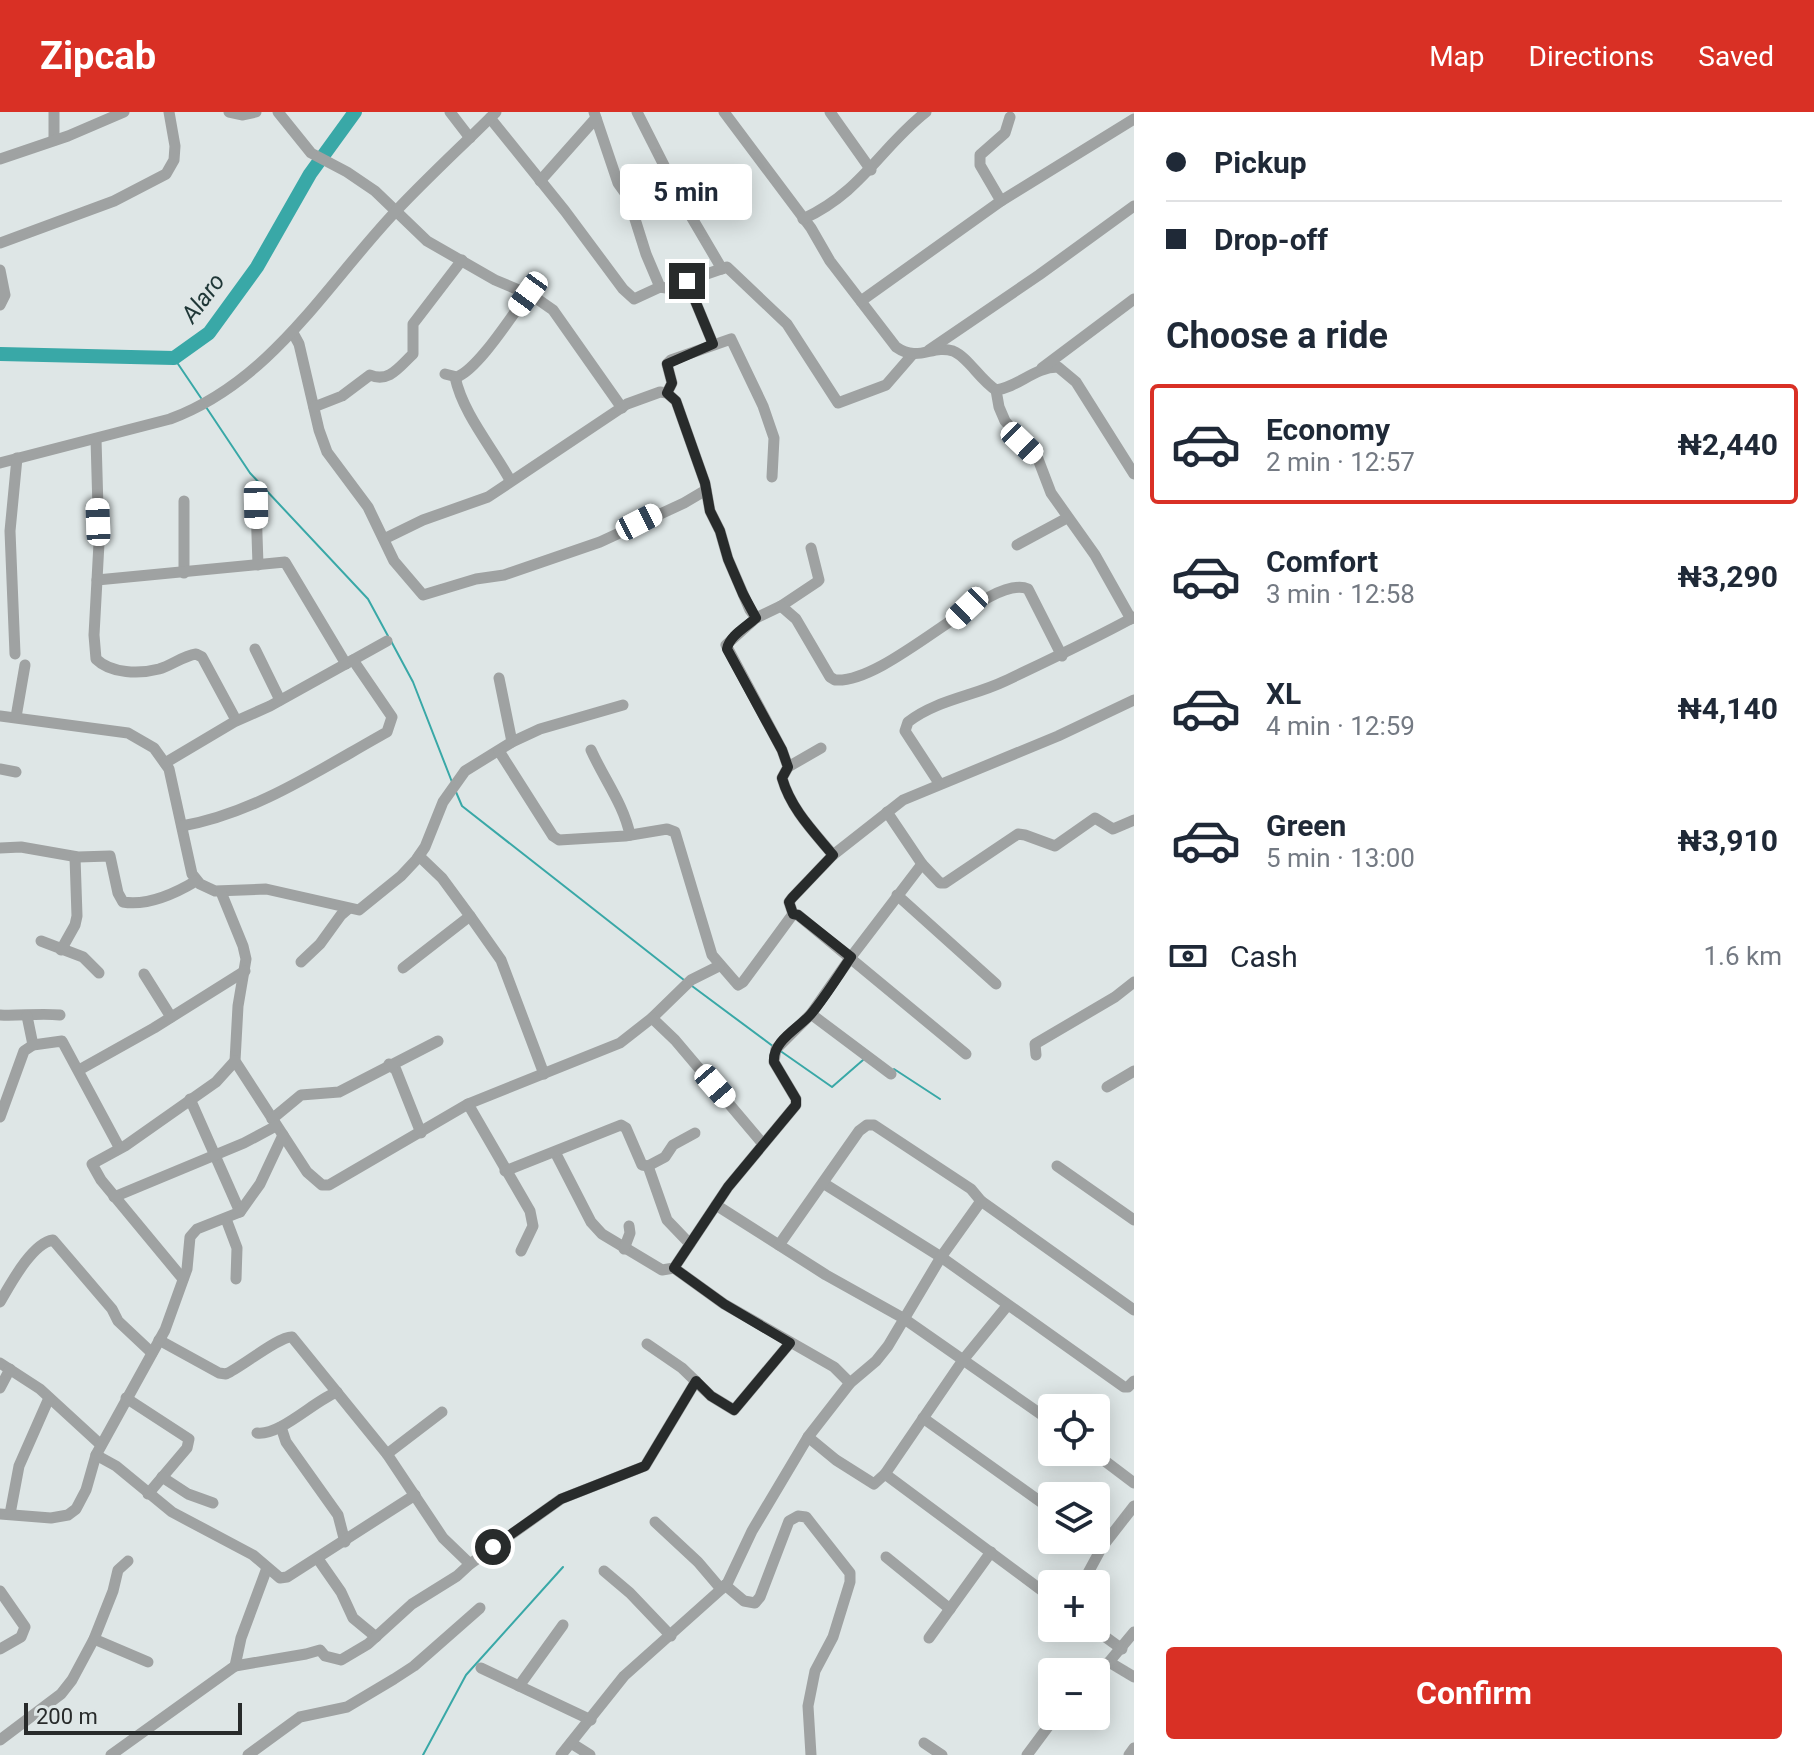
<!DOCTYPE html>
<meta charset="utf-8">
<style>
body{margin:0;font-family:Roboto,sans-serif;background:#f2f2f3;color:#1f2937;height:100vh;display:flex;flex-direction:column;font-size:30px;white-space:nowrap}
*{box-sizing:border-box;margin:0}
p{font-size:26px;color:#747a83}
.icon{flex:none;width:44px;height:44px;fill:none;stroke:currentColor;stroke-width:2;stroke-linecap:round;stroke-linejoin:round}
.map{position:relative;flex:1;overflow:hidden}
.side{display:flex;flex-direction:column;background:#fff;width:680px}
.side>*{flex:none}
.hud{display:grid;align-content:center;height:176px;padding:0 32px;background:#fff}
.controls{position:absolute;left:1038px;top:1282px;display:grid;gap:16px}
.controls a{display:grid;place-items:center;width:72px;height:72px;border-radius:8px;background:#fff;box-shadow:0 4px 20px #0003;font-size:40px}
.scale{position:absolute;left:24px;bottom:20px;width:218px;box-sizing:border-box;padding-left:8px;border:4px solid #282b2b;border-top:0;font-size:22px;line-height:28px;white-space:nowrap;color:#282b2b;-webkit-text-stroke:6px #dee6e6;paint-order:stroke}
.end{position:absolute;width:36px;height:36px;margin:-18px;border:10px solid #282b2b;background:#fff;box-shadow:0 0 0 4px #fff}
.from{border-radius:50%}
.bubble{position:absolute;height:56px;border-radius:8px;background:#fff;box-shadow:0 4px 20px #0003;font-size:26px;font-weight:700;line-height:56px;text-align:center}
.car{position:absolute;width:24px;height:48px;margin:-24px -12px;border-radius:10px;box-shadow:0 0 6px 2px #0007;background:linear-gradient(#fff 24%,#345 0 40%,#fff 0 76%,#345 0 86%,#fff 0)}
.hud b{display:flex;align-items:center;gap:28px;height:76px;font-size:30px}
.hud b+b{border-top:2px solid #e0e1e3}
.hud i{width:20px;height:20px;background:#1f2937}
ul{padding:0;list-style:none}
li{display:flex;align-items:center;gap:24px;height:120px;margin:0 16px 12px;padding:0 16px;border:4px solid transparent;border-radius:8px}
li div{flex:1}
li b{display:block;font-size:30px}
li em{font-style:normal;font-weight:700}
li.on{border-color:#d93025}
li>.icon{width:72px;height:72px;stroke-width:1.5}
h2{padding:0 32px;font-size:36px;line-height:96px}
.pay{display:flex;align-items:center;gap:20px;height:88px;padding:0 32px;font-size:30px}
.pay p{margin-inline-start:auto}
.cta{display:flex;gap:16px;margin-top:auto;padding:16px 32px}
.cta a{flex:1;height:92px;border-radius:8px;background:#d93025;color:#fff;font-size:32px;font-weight:700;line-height:92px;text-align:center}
header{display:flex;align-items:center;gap:48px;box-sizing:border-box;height:112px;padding:0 40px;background:#d93025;color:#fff}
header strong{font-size:38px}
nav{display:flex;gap:44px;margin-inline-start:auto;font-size:28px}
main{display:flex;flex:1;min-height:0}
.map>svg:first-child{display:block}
</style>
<header>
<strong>Zipcab</strong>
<nav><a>Map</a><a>Directions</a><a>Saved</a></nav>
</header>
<main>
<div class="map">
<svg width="1134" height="1643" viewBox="0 0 1134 1643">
<rect width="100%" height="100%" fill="#dee6e6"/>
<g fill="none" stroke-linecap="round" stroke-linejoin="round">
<g stroke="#39a8a7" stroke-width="2">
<path d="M174,246L201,286"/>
<path d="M206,295L250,361L368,487L388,524"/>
<path d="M391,529L413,570L452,670"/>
<path d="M456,680L462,694L684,868"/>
<path d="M692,874L774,935"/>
<path d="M779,938L832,975L863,948"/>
<path d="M894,957L940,987"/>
<path d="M423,1643L466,1563L563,1455"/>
</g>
<path stroke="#39a8a7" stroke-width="14" d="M0,242L174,246L209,221L257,155L310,62L355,0"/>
<g stroke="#9fa2a2" stroke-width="11">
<path d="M229,0L243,3L256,0"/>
<path d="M278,0L311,41L347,60L375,79L427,129L495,168L533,184L553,198L622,296"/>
<path d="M450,0L470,26"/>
<path d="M594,0L618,71L628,85L646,142L660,175L666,176L727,155L787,212L838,291L886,273L912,243"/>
<path d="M637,0L682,89L722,157"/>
<path d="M724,0L811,116L830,149L896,235C919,251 932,232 953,239C968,245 980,268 996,278C1019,275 1034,255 1058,255L1076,270L1134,362"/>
<path d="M830,0L871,58"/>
<path d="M490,6L565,99L623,177L634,187L660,175"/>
<path d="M54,28V0"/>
<path d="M0,47L68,24L124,0"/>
<path d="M540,69L596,6"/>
<path d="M1001,89L980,53V43L1005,21L1010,5"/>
<path d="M803,107C862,80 880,36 926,0"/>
<path d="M0,131L114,89L166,62L174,48L175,34L169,0"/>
<path d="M0,158L5,183L0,193"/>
<path d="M687,169L713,232"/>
<path d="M861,189L1001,89L1134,7"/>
<path d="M293,221L299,232L319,318L327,340L368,395L394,449L423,483L476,467L504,463L600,430L684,391L706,378"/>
<path d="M929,238L1039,163L1134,94"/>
<path d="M1042,256L1134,187"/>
<path d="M445,262L457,265C479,256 512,203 528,182"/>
<path d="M455,265C463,302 492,335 510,368"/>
<path d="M996,278L999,295L1005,309L1038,347L1051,381L1095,443L1131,507"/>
<path d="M667,281L672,271L667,252L671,248L731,227L763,294L774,326L772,365"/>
<path d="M314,295L342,284L370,263C389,271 399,255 413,242V212L462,148"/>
<path d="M96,327L99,431L94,523L96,547C111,562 140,562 159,557C172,553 183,544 196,542L202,545L236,608"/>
<path d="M0,351L170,307C272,269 325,174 396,99C428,65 463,33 496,0"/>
<path d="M256,393L258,453"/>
<path d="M384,427L423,408L488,385L627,292L660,280L667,281L676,289L705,371L710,399L720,419L728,447L750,498L756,506"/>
<path d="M1017,433L1067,406"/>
<path d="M811,436L819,468L817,470L781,494L756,506L726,533L782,638L788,655L782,666C791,697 813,719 833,743L792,786L789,790L793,802L798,803L966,942"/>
<path d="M184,461V389"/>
<path d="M97,468L285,450L346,552"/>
<path d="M781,494L796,507L830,565L835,568C889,572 991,460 1028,477L1062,544"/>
<path d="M255,537L280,588"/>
<path d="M15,542L10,419L17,346"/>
<path d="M499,566L512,630"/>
<path d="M0,604L128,621L154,636L169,657L192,762L200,772L215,779L266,777L359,798L401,764L416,748L425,735L443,690L465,659L512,630L540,617L623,593"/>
<path d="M16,605L25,553"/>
<path d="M591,638C604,667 624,693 630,723"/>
<path d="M499,639L553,724L559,728L625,724L667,717L675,720L712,843L738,873L743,870L793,802"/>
<path d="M165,651L234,610L270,594L387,529"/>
<path d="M788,655L821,636"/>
<path d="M0,657L16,660"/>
<path d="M939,671L905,619L908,610C936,588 974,584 1005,569C1049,548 1092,528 1134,505"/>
<path d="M887,700L922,752"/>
<path d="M182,714C256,701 322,656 387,620L392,605L353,548"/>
<path d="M0,736L21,735L78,745L110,744L118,781L123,790C147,794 176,781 196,769"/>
<path d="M833,743L903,688L1058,624L1134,588"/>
<path d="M221,780L243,834L246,847L238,894L235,949L307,1060L322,1073H329L468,992L620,931L652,906L691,868L719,854"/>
<path d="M897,783L996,872"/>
<path d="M470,804L501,848L544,962"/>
<path d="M41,829L83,845L99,861"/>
<path d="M61,838L75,813L77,804L75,745"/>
<path d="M301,850L320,832L341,803L348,797"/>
<path d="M403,856L470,804L442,766L419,744"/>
<path d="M144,862L171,905"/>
<path d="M811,902L891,962"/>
<path d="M0,903C21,904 39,901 60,903"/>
<path d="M27,904L33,933"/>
<path d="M652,906L675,928L763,1032"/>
<path d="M1036,943L1035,932L1115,885L1134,870"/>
<path d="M389,952L396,958L421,1021"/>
<path d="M79,958L154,916L245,859"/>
<path d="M1107,975L1134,959"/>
<path d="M190,987L240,1100"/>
<path d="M468,992L530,1099L533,1114L521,1139"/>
<path d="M0,1005L24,939L33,933L62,929L119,1035"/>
<path d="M272,1007L301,983L339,980L438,929"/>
<path d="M555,1040L591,1110L602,1122L662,1158L674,1156L728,1075L796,993V987L774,950L776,937L811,902L851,845L922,752L940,771H945L1018,722L1025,723L1055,734L1095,706L1113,717L1134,708"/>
<path d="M648,1054L665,1045L673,1033L695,1021"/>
<path d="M1057,1054L1134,1108"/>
<path d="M505,1059L621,1013L626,1016L642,1053L648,1054L667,1108L690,1132"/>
<path d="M823,1071L941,1145L1124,1275H1128L1134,1269"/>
<path d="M114,1085L244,1031L276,1014"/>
<path d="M716,1093L826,1163L903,1206L1052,1310"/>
<path d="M226,1107L237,1136L236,1167"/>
<path d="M779,1133L859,1019L867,1013H874L971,1077L981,1089L1134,1198"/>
<path d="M624,1137L630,1121L629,1114"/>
<path d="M674,1156L724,1192L834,1255L850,1271"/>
<path d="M183,1167L101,1068L92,1052L125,1034L216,970L235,949"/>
<path d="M0,1190C10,1173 32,1131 53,1128L112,1197L118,1209L152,1241"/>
<path d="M159,1228L219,1261L226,1262C242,1255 279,1224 292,1225L387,1342L443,1426L470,1452"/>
<path d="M647,1232L682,1256L711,1284L734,1298L790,1231"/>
<path d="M0,1251L40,1277L101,1333"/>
<path d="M0,1276L10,1257"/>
<path d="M126,1286L189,1327L187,1336L148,1382"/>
<path d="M923,1306L1052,1398"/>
<path d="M281,1315L286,1330L338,1403L345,1430"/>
<path d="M257,1321C280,1324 315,1288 337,1280"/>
<path d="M808,1325L836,1348L874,1372L885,1362L963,1248L1007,1194"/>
<path d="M1093,1340L1134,1371"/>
<path d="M387,1342L442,1300"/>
<path d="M96,1343L116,1354L172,1400L253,1443L280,1466L287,1465L415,1383"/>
<path d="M885,1362L1052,1486"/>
<path d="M162,1365L188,1382L213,1391"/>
<path d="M0,1402L51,1406L68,1403L76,1397L86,1378L96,1343L165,1218L187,1157L190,1125L197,1117L240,1100L260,1072L283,1023"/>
<path d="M10,1402L19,1354L49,1286"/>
<path d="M655,1410L698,1450L721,1477"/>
<path d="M886,1445L950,1497"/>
<path d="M318,1447L341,1480L353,1506L376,1525"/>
<path d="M604,1459L630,1481L671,1524"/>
<path d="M1082,1472L1102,1435L1134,1394"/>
<path d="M725,1473L744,1489L755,1491L760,1485L789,1409L798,1404L806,1405L850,1461V1470L833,1525L815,1559L808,1594L811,1643"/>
<path d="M0,1479L25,1515L21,1525L0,1537"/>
<path d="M1093,1516L1122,1537"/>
<path d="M929,1526L991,1440"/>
<path d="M94,1527L148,1550"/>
<path d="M1109,1550L1134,1565"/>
<path d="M235,1554L306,1542L320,1538L325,1544L341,1548L368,1532L412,1492L457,1464L470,1452L561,1387L645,1354L696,1269"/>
<path d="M481,1556L591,1608"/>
<path d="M1090,1560L1109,1550L1134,1520"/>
<path d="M519,1574L563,1513"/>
<path d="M0,1628L61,1582L72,1568L94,1527L113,1479L118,1458L128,1449"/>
<path d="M571,1631L590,1643"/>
<path d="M924,1631L942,1643"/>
<path d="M111,1643L235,1554L241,1526L267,1456"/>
<path d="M248,1643L300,1605L347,1595L394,1567L414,1554L480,1496"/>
<path d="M561,1643L624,1564L727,1472L752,1419L808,1325L850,1271L876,1249L888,1234L941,1145L981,1089"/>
<path d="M1027,1643L1056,1604"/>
<path d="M1129,1643L1134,1636"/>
</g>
</g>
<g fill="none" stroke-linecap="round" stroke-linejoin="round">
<path stroke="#282b2b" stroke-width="10" d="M493,1435L561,1387L645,1354L696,1269L711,1284L734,1298L790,1231L724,1192L674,1156L728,1075L796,993V987L774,950C772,929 799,916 811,902C826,884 838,864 851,845L798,803L793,802L789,790L792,786L833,743C813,719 791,697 782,666L788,655L782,638L727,537C729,524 746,515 756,506L743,482L728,447L720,419L710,399L705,371L676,289L667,281L672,271L667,252L713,232L687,169"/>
</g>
<g text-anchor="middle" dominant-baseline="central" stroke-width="7" stroke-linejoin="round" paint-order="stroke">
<g font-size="24" font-style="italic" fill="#1f3737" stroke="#dee6e6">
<text transform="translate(203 186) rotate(-53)">Alaro</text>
</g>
</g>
</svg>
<div class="controls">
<a><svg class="icon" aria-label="locate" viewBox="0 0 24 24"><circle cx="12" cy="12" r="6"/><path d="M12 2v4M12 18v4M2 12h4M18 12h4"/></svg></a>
<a><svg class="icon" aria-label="layers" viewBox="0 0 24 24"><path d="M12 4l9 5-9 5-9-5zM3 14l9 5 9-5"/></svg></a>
<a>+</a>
<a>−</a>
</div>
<div class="scale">200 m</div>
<i class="end from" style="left:493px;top:1435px"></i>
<i class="end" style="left:687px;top:169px"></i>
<div class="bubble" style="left:620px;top:52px;width:132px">5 min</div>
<i class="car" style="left:528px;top:182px;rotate:216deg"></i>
<i class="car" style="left:1022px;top:331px;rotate:134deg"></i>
<i class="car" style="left:256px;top:393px;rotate:179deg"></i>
<i class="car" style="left:98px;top:410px;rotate:358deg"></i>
<i class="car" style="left:639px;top:410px;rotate:63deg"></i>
<i class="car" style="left:967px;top:496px;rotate:226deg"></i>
<i class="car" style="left:715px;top:974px;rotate:139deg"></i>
</div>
<section class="side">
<div class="hud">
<b><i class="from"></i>Pickup</b>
<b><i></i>Drop-off</b>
</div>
<h2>Choose a ride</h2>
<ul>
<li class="on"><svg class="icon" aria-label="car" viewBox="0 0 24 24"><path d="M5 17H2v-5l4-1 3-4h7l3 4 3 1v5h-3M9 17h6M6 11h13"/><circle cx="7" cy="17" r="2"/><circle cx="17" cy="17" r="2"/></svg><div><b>Economy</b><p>2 min · 12:57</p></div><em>₦2,440</em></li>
<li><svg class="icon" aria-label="car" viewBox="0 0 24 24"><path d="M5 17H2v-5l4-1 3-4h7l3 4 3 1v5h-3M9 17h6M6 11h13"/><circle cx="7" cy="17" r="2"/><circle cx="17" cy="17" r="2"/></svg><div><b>Comfort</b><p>3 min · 12:58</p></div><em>₦3,290</em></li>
<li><svg class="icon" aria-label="car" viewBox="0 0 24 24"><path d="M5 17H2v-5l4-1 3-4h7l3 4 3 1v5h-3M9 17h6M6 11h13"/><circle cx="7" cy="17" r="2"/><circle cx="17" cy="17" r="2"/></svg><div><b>XL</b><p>4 min · 12:59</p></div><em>₦4,140</em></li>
<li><svg class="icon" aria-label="car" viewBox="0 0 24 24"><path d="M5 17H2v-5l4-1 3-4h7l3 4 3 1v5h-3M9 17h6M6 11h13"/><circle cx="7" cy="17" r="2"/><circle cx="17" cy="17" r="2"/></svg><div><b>Green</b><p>5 min · 13:00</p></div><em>₦3,910</em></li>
</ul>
<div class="pay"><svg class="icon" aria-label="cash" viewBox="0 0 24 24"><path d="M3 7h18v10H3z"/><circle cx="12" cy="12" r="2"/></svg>Cash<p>1.6 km</p></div>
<div class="cta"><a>Confirm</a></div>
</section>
</main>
